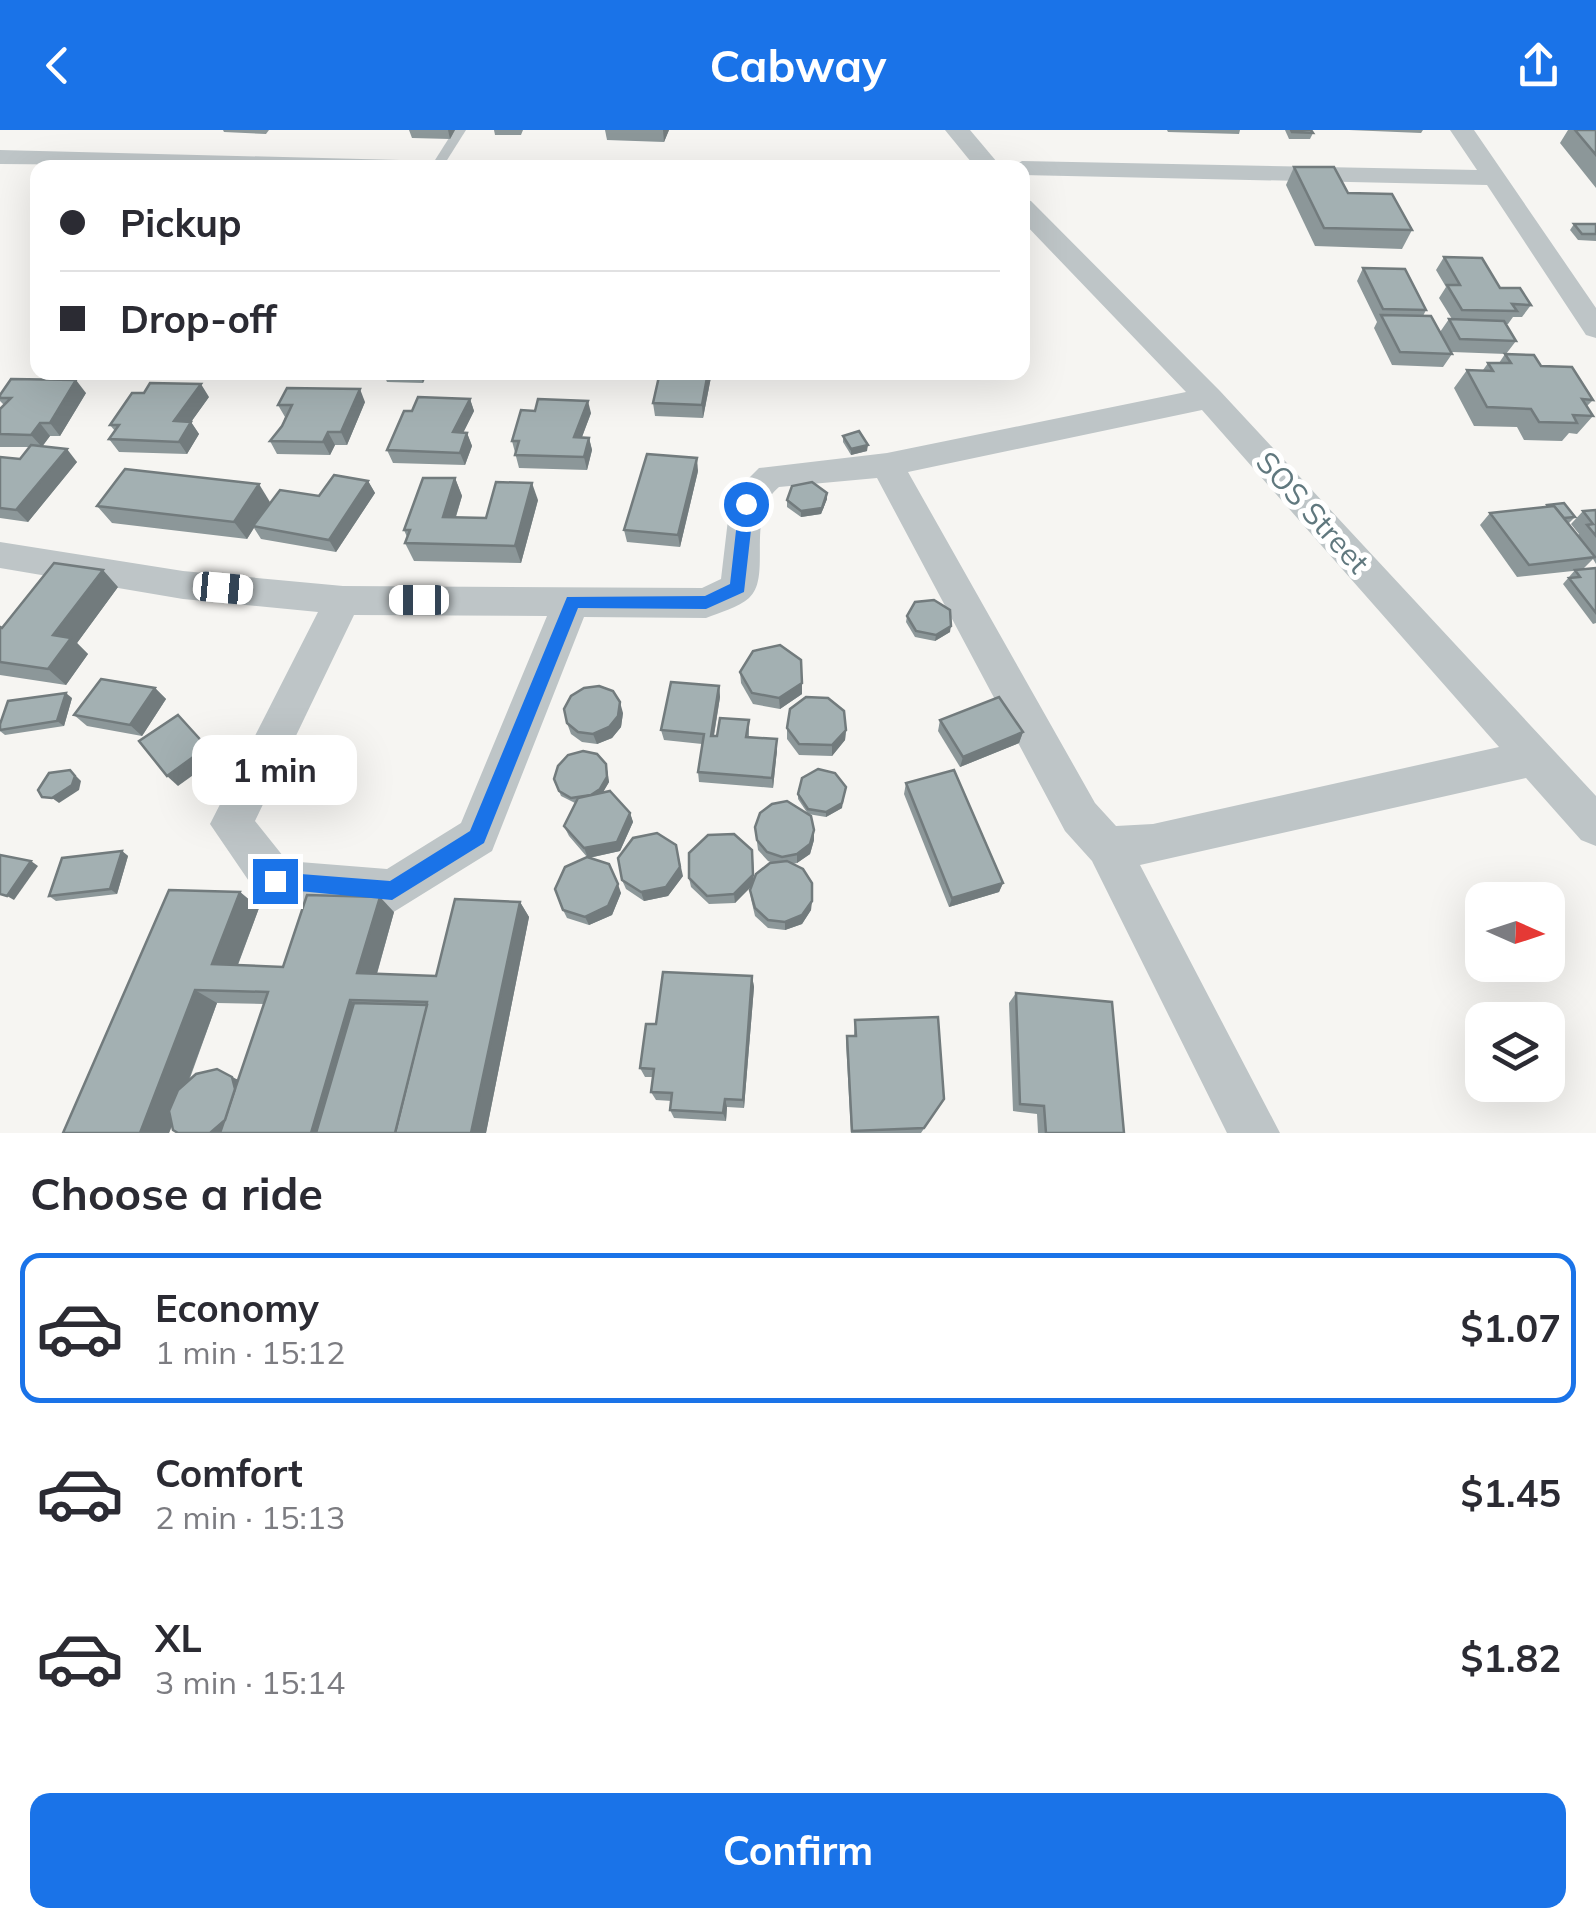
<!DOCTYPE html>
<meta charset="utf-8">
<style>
body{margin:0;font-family:Mulish,sans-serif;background:#f7f7f7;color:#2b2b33;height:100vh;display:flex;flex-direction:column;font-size:38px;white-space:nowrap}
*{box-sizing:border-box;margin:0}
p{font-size:32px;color:#7c7c81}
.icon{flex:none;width:55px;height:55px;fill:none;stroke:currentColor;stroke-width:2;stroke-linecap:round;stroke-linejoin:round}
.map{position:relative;height:1003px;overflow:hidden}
.details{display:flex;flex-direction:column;background:#fff;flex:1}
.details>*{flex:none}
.guide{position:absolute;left:30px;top:30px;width:1000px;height:220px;border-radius:20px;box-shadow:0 10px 40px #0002;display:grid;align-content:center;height:220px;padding:0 30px;background:#fff}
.needle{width:65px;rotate:93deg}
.tools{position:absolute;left:1465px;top:752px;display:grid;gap:20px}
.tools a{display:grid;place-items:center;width:100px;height:100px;border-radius:20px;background:#fff;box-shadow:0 10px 40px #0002;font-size:50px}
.end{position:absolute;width:45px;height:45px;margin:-22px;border:12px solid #1a73e8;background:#fff;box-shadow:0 0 0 5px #fff}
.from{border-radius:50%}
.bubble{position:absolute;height:70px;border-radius:20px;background:#fff;box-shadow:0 10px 40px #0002;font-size:32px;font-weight:700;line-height:70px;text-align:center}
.car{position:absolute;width:30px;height:60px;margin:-30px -15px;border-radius:12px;box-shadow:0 0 8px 2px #0007;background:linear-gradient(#fff 24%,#345 0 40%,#fff 0 76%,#345 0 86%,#fff 0)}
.guide b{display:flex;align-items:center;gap:35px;height:95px;font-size:38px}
.guide b+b{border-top:2px solid #e1e1e2}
.guide i{width:25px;height:25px;background:#2b2b33}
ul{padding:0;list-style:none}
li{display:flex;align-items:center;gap:30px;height:150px;margin:0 20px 15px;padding:0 10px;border:5px solid transparent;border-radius:20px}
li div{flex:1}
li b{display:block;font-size:38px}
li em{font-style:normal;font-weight:700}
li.selected{border-color:#1a73e8}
li>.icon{width:90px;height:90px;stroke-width:1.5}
h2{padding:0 30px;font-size:45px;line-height:120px}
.button{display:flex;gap:20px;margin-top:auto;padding:20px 30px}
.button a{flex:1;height:115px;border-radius:20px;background:#1a73e8;color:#fff;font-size:40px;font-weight:700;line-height:115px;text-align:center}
header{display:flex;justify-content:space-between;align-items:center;height:130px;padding:0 30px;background:#1a73e8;color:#fff;font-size:45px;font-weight:700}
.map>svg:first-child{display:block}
</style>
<header><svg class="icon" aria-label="back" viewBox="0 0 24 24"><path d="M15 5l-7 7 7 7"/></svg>Cabway<svg class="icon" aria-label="share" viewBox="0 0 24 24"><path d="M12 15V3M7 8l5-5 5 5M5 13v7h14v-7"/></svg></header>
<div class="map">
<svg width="1596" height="1003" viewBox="0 0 1596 1003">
<rect width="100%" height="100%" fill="#f6f5f2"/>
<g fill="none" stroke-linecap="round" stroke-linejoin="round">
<path fill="#bec5c7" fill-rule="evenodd" d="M454,0H466L442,38H430Z"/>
<g fill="#bec5c7" fill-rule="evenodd">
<path d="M945,0H970L1002,38H976Z"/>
<path d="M1450,0H1474L1596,178V208L1586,205L1487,55L1022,45V38H1010L1022,31L1477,40Z"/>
<path d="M0,20L439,31L451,38L0,34Z"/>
<path d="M1022,68L1031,71L1220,261L1596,666V716L1581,710L1526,648L1140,735L1280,1003H1227L1092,731L1065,701L877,348L779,357C744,386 773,447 749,468C739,477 719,483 706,488L584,487L492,721L392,783L275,772L259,766L210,694L318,482L183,469L0,438V412L183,441L343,456L702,458L721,449L729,381L739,358L759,338L887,323L1186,262L1022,91ZM1202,280L1499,617L1153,694L1116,696L1095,673L908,342ZM354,485L547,486L461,693L387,739L287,731L255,691Z"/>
</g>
</g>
<g fill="#8c9799" fill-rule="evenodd">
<path d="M223,0H269L266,4L224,2Z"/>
<path d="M409,0H455L450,9L412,8Z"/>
<path d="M494,0H523L521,5H495Z"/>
<path d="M605,0H669L664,12L607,10Z"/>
<path d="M1167,0H1240L1239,4L1168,2Z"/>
<path d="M1285,0H1311L1313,3L1310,9H1289Z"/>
<path d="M1349,0H1423L1421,3Z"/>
<path d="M1560,0H1596V58L1560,13L1568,0Z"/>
<path d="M1294,37L1348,63L1412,100L1402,119L1315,116L1286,55Z"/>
<path d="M1574,94H1596V111L1578,110L1570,100Z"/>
<path d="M1444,127L1531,175L1522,187H1513L1508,194H1506L1516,211L1506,224L1452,222L1440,202L1449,189H1452L1439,168L1446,157L1436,140Z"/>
<path d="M1363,138L1426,180L1423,186L1452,224L1443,237L1392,235L1374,198L1377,192L1357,151Z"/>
<path d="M1505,224L1541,236L1593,270L1587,276L1593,286L1577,304L1569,303L1562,311L1524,310L1517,297L1474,296L1454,258L1467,240H1483L1488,233H1499Z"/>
<path d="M367,242H428L423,253L387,252L384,245Z"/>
<path d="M488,242H515L514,245H489Z"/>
<path d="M660,242H712L703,288L655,286L653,273Z"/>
<path d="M86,263L60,306H50L42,316L77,332L28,392L0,388V327L20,329L30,317H0V279L4,275L0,271V265Z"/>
<path d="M209,267L191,292L199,304L187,324L119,322L109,309L115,301L110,295Z"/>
<path d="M470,269L474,281L463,303H467L472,316L465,335L393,333L387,320L412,281Z"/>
<path d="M365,272L347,315H335L330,325L277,324L270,311L282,296L285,287L278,275Z"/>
<path d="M591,283L582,307L589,308L592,320L587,340L519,338L512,311Z"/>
<path d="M843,306L867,321L851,325L843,312Z"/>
<path d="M698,341L680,417L627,412L624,400Z"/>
<path d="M455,348L462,366L456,387L486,388L538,370L521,433L414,431L405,413L407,407L404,400Z"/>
<path d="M368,351L375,363L336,422L261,409L254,398L247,409L112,393L97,376L270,372L263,383Z"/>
<path d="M827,369L821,384L801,387L787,377V370Z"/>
<path d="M1547,375L1575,387L1568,394L1577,406L1579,404L1571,394L1583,381L1596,380V434L1593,429L1582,440L1517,447L1480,395L1490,383L1545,377Z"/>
<path d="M1596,438V493L1593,494L1563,454L1575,440Z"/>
<path d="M118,457L77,513L88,524L66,555L0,545V497Z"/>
<path d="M907,486L950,502L935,511L915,507L906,492Z"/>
<path d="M740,542L802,564L780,579L753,574L741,553Z"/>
<path d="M719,556L720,567L714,606H717L749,590V607L777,620L773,658L699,652L698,642L702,614L664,610L661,600Z"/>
<path d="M155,558L166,569L142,606L87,596L74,585Z"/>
<path d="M72,568L64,596L5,605L0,601V594Z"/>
<path d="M623,583L621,597L612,608L597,614L582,612L571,604L567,593Z"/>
<path d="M940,590L1023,602L1019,613L960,637L938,601Z"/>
<path d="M787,598L846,600L845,610L832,626L799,625L787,609Z"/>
<path d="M606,634L609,652L603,662L630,683L633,692L620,721L589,728L621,763L612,785L589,795L567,788L563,780L587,727L569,706L564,696L575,673L561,666L554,649Z"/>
<path d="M906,653L1003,753L999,762L949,777L904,664Z"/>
<path d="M798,664L842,678L826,687L808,684L798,669Z"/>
<path d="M755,697L814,700V710L810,724L797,733L793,734L812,753L811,780L802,794L785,800L768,798L755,786L751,769L750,760L751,756L735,773L709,774L691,757L689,748L753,751L773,733L768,731L758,720Z"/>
<path d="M122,721L128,726L117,764L56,771L49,766Z"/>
<path d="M683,746L668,766L644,771L626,759L622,750Z"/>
<path d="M240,762L259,778L238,835L283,837L394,782L377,844L436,846L520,772L529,787L486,1003H178L172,996L169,1003H63ZM217,873L264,874L238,949L189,951Z"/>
<path d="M752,846L754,857L744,978L727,977L726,991L674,988L670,980L672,971L656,970L651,962L653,947H645L640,938L656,894Z"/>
<path d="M1016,863L1124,1003H1038L1037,984L1013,981L1009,873Z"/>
<path d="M855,890L944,969L921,1003H851L846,912L847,906H854Z"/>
</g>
<g fill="#727b7d">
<path d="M448,0H455L450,9Z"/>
<path d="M663,0H669L664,12Z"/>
<path d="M419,242H428L423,253Z"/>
<path d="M708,242H712L703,288L702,275Z"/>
<path d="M76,250L86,263L60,306L50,293Z"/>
<path d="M201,254L209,267L191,292L199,304L187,324L179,312L174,291Z"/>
<path d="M360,259L365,272L347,315L341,302Z"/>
<path d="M470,269L474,281L457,315L453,302Z"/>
<path d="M588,271L591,283L577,320L574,307Z"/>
<path d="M40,293L50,306L42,317L31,305Z"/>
<path d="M328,302L335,315L330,325L323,312Z"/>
<path d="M467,303L472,316L465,335L460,323Z"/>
<path d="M589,308L592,320L587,340L584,327Z"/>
<path d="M868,315L867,321L851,325V319Z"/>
<path d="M67,319L77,332L28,392L16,380Z"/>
<path d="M697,328L698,341L680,417L678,405Z"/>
<path d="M455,348L462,366L450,405L443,387Z"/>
<path d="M368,351L375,363L336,422L329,410Z"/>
<path d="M532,353L538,370L521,433L515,416Z"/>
<path d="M259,354L270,372L247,409L234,392Z"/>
<path d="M827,363V369L821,384L801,387V381Z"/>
<path d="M103,440L118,457L77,513L88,524L66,555L48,539L53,505Z"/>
<path d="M951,496L950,502L935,511L936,505Z"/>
<path d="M802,553V564L780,579L779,568Z"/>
<path d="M719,556L720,567L712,616L711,606Z"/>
<path d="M155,558L166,569L142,606L130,595Z"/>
<path d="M66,563L72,568L64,596L57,591Z"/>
<path d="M620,572L623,583L621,597L612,608L597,614L593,604Z"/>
<path d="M178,585L217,628L178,656L167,646Z"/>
<path d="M846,600L845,610L832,626V615Z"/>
<path d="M1023,602L1019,613L960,637L963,627Z"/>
<path d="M777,609V620L773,658L772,648Z"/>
<path d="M606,634L609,652L602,664L587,667Z"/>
<path d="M70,640L81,651L79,660L59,673L52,668Z"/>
<path d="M845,662L842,678L826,687V682Z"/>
<path d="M630,683L633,692L620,721L588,728L584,718Z"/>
<path d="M814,700V710L810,724L797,733V724Z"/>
<path d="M676,715L683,746L668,766L644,771L641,762Z"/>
<path d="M122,721L128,726L117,764L110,759Z"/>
<path d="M753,729L754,754L735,773L734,764Z"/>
<path d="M31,731L38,736L14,770L7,766Z"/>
<path d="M1003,753L999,762L949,777L952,768Z"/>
<path d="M618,754L621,763L612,785L589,795L585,787Z"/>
<path d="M240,762L259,778L233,847L212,834Z"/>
<path d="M380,767L394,782L373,857L357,843Z"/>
<path d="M812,771L811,780L802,794L785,800V792Z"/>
<path d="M520,772L529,787L486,1003H471Z"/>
<path d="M752,846L754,857L744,978L743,970Z"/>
<path d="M195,860L217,873L169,1003H140Z"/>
<path d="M350,870L367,883L333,1003H311Z"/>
<path d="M217,939L244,953L228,1003H210Z"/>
<path d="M725,969L727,977L726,991L723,983Z"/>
</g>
<g fill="#a3b0b2" stroke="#727b7d" stroke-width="2.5">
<path d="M1291,0H1311L1313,3L1292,2Z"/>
<path d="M1575,0H1596V25Z"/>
<path d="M1294,37H1334L1348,63L1392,64L1412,100L1324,98Z"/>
<path d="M1574,94H1596V104H1582Z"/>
<path d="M1444,127L1482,128L1500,158H1520L1531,175L1512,174L1517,181L1462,180L1447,155H1460Z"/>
<path d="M1363,138L1405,139L1426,180L1383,179Z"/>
<path d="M1381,185L1431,186L1452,224L1400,222Z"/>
<path d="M1449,189L1504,191L1516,211L1460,209Z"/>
<path d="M1505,224L1534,225L1541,236L1572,237L1593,270L1582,269L1593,286L1573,285L1577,293L1539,292L1531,279L1487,277L1467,240L1493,241L1488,233H1511Z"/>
<path d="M660,242H708L702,275L653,273Z"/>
<path d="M11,249L76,250L50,293H40L31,305L0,304V279L11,268H0V265Z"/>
<path d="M150,253L201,254L174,291L191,292L179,312L109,309L119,295H110L132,263H144Z"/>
<path d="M287,258L360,259L341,302H328L323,312L270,311L282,296L292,275H278Z"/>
<path d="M418,267L470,269L453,302L467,303L460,323L387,320L404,281H412Z"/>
<path d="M538,269L588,271L574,307L589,308L584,327L515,325L519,311H512L521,280L535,281Z"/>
<path d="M859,301L868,315L851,319L843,306Z"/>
<path d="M31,315L67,319L16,380L0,378V327L20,329Z"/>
<path d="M647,324L697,328L678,405L624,400Z"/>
<path d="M125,339L259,354L234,392L97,376Z"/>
<path d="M334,345L368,351L329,410L253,396L280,360L319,366Z"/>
<path d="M423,348H455L443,387L486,388L496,352L532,353L515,416L405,413L410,400H404Z"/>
<path d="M812,352L827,363L822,378L801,381L787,370L792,356Z"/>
<path d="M1564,373L1575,387L1564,388L1554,376L1548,377L1547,375Z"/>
<path d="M1554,376L1595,427L1529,435L1490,383Z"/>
<path d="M1596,380V406L1587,395L1593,394L1583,381Z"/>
<path d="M54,433L103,440L53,505L71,508L48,539L0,532V497L2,498Z"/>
<path d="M1596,438V483L1569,448L1580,447L1575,440Z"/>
<path d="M934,470L950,480L951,496L936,505L916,501L907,486L915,472Z"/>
<path d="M780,515L801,530L802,553L779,568L752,563L740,542L753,521Z"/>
<path d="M101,549L155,558L130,595L74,585Z"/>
<path d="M671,552L719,556L711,606H717L720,588L749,590L746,607L777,609L772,648L698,642L704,604L661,600Z"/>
<path d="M599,556L613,561L620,572L618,586L609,597L593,604L578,602L567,593L564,579L571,566L584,558Z"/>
<path d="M66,563L57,591L0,600V594L8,571Z"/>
<path d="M806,567L828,568L844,581L846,600L832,615L799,614L787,598L790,579Z"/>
<path d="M999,567L1023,602L963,627L940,590Z"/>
<path d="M178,585L207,617L167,646L139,611Z"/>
<path d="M583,621L597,624L606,634L607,647L600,659L591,665L571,668L559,661L554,649L558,636L568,625Z"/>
<path d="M818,639L835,643L846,657L842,673L826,682L808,679L798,664L802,648Z"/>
<path d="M70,640L75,646L72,655L52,668L42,667L38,660L49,643Z"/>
<path d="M954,640L1003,753L952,768L906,653Z"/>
<path d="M610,661L630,683L617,712L584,718L564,696L578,668Z"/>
<path d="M787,671L811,686L814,700L810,714L797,724L782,727L767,722L757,710L755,697L760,683L772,674Z"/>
<path d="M657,703L676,715L680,737L666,757L641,762L622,750L618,728L633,708Z"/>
<path d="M734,704L752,720L753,745L734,764L707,766L689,748V723L708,705Z"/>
<path d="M122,721L110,759L49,766L62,728Z"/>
<path d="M0,725L31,731L7,766L0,764Z"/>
<path d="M587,727L609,734L618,754L608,776L585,787L563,780L555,759L565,737Z"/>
<path d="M787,731L803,739L812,753V771L802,785L785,792L768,790L755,778L750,760L756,744L770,733Z"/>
<path d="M169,760L240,762L212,834L283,837L307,765L380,767L357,843L436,846L455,769L520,772L471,1003H395L427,872L350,870L311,1003H220L268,862L195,860L140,1003H63Z"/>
<path d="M663,842L752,846L743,970L725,969L723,983L670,980L672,963L651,962L654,939L640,938L646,894H656Z"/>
<path d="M1016,863L1112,872L1124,1003H1046L1044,976L1020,974Z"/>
<path d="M354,873L427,875L395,1003H316Z"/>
<path d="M938,887L944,969L924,998L852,1001L847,906H856L855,890Z"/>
<path d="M217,939L232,947L235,959L225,990L210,1003H178L173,1000L169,981L178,960L196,944Z"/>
</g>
<path fill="#1a73e8" d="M746,368L754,374L744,462L706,479L578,478L484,713L392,770L268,758L265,751L275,742L390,751L470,701L567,467L705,466L730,454L739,374Z"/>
<g text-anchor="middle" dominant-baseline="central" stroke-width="10" stroke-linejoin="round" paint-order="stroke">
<g font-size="30" fill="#60787e" stroke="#fff">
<text transform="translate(1313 382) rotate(48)">SOS Street</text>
</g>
</g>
</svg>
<div class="tools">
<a><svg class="needle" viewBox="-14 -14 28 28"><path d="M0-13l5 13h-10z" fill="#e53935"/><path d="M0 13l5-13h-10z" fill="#7c7c81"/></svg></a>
<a><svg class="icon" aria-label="layers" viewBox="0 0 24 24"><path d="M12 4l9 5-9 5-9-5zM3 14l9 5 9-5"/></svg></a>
</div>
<i class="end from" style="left:746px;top:374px"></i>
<i class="end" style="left:275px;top:751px"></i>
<div class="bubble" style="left:192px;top:605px;width:165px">1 min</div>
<i class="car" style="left:223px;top:458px;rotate:95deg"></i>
<i class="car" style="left:419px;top:470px;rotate:270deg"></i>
<div class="guide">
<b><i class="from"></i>Pickup</b>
<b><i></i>Drop-off</b>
</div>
</div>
<section class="details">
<h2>Choose a ride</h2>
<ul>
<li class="selected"><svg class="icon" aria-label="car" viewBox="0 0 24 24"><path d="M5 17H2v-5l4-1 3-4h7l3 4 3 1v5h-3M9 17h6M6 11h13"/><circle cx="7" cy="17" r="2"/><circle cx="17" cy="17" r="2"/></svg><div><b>Economy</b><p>1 min · 15:12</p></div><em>$1.07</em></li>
<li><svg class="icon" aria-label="car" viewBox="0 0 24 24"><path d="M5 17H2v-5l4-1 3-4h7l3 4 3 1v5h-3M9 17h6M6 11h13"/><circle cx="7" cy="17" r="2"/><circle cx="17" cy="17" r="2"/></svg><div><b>Comfort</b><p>2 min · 15:13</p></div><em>$1.45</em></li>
<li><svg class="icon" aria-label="car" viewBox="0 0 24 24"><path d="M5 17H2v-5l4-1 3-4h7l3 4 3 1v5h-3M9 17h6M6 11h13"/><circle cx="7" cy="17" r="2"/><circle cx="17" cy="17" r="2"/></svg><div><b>XL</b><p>3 min · 15:14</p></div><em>$1.82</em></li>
</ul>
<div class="button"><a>Confirm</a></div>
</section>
